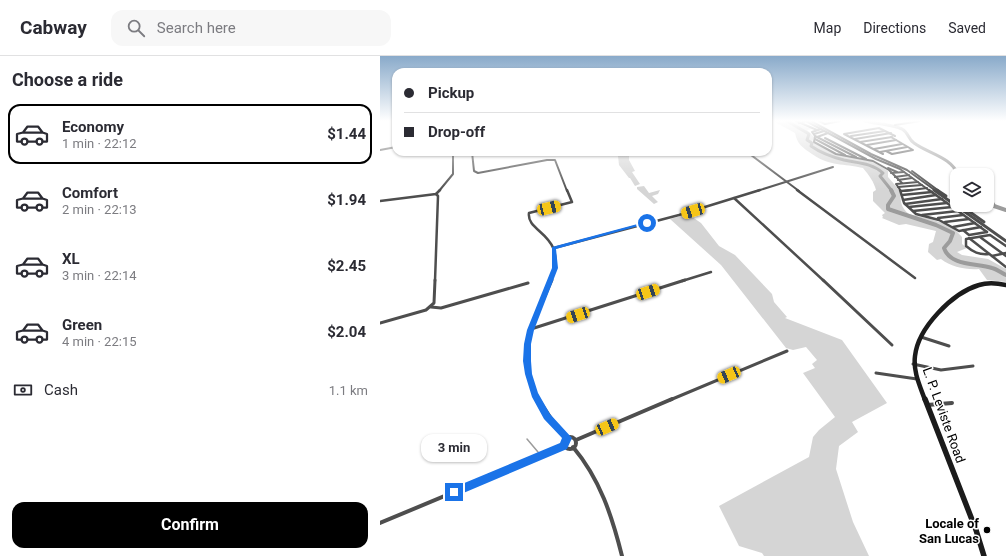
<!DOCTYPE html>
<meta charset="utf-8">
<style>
body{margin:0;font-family:Roboto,sans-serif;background:#f7f7f7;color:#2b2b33;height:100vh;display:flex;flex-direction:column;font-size:15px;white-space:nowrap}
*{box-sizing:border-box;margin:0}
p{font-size:13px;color:#7c7c81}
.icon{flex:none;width:22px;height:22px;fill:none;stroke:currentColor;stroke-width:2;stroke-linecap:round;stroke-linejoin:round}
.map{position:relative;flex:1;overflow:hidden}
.side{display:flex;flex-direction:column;background:#fff;width:380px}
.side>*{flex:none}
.banner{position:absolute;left:12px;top:12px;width:380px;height:88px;border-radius:12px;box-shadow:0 1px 3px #0004;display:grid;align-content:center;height:88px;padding:0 12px;background:#fff}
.controls{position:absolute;left:570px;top:112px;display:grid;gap:8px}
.controls a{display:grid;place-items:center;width:44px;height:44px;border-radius:8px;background:#fff;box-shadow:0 1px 3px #0004;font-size:20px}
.end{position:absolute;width:18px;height:18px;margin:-9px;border:5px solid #1a73e8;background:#fff;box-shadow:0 0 0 2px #fff}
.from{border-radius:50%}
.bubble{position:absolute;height:28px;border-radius:12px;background:#fff;box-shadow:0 1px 3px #0004;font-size:13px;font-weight:700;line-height:28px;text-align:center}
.car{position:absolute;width:12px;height:24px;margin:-12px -6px;border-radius:5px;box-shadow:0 0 3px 1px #0007;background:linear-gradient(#f5c518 24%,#345 0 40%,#f5c518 0 76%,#345 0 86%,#f5c518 0)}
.banner b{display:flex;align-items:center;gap:14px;height:38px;font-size:15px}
.banner b+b{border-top:1px solid #e1e1e2}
.banner i{width:10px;height:10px;background:#2b2b33}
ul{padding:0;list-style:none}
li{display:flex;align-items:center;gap:12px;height:60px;margin:0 8px 6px;padding:0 4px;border:2px solid transparent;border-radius:12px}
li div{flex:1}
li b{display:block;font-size:15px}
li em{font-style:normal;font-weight:700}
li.active{border-color:#000}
li>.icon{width:36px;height:36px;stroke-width:1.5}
h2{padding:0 12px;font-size:18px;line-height:48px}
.pay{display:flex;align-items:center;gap:10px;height:44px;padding:0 12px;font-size:15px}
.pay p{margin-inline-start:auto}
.cta{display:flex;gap:8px;margin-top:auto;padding:8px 12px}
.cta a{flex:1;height:46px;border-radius:12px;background:#000;color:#fff;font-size:16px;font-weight:700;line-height:46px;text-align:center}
header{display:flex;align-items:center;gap:24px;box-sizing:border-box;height:56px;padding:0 20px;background:#fff;border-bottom:1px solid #e1e1e2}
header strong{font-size:19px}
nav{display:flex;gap:22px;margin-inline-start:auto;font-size:14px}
.search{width:280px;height:36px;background:#f7f7f7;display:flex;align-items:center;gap:10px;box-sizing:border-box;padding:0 14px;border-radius:12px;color:#7c7c81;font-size:15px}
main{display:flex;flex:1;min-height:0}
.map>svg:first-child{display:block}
</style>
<header>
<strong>Cabway</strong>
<div class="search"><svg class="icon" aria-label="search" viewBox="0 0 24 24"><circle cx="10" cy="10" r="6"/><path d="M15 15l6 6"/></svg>Search here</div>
<nav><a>Map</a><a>Directions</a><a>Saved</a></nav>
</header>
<main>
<section class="side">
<h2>Choose a ride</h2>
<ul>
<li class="active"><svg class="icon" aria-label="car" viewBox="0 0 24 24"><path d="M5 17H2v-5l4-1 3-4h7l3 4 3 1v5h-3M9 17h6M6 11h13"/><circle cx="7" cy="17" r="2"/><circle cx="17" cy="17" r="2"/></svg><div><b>Economy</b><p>1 min · 22:12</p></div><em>$1.44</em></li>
<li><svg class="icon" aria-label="car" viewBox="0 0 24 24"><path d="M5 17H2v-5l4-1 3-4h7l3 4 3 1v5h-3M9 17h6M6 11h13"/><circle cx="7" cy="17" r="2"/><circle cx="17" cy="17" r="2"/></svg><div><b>Comfort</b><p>2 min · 22:13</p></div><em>$1.94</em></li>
<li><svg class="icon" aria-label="car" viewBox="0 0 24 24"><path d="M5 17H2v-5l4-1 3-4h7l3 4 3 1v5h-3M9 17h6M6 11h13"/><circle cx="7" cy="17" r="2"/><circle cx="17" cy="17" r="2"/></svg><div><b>XL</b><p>3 min · 22:14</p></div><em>$2.45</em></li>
<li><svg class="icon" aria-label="car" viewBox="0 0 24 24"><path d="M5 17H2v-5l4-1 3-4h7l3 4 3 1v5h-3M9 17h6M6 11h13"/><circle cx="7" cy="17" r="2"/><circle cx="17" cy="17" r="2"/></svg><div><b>Green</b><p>4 min · 22:15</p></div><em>$2.04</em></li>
</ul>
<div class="pay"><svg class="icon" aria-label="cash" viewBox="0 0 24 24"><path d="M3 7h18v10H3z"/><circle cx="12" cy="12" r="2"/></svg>Cash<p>1.1 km</p></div>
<div class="cta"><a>Confirm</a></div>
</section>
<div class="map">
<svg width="626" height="500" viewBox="0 0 626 500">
<rect width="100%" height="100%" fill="#fff"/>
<g fill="#d5d5d5">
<path d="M393,65H414L421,69L432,73L427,74L434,81L432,86L454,98L494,106L508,115V121L520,135C521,145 520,151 529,158C548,163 569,165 582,181V188L587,192L577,196L582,199L608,203L626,213V226L607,224L599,213C586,214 571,211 561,203L557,204L548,196L549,188L553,186L556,175L526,168L519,169L502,162L503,161L502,159L505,157L493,145V136L496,134C494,126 489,119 483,112C463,107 451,111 432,98C423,92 417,88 415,77Z"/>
<path d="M232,96H255L249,97V104L255,115L252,116L260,128L255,130L250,122H249L239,109L238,100Z"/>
<path d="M264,130L269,137L280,134L278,138L272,140L278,146L274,148L257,133V131Z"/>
<path d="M308,158L321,167L339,190L355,199L392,238L394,246L407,261L405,262L462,284L507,347L472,366L478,376L459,390L456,413L473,466L489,500H384L382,497L359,490L339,450L429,401L433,381L439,374L455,361L423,317L435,312L432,308L437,304L426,291L413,294L406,292L341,209L290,163Z"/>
</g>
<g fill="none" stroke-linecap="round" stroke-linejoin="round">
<path stroke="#9c9c9c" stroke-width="1.5" d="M147,383L158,396"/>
<g stroke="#9c9c9c" stroke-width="3">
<path d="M407,65L429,78L427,84L432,87L431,90C441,97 452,101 464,104C478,107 492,107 503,117L500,120L512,135"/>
<path d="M485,65C497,68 510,68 522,73C529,77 528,83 534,87C547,97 572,101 578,119"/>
</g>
<g stroke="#9c9c9c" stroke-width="4">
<path d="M511,134L514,140L508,149V153L556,169L573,177L570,185L564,192C570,210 596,207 612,212C617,213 621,217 626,219"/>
<path d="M607,138L614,150L626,154"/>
</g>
<g stroke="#4e4e4e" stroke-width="2">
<path d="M416,65L437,74"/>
<path d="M439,65L445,68L460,65"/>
<path d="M419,67L426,65L496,103L520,113L550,135"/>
<path d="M515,69L540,65"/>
<path d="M441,73L432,76L435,80L434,86L456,98L493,105L509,114L522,127"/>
<path d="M434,78L444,75"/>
<path d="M435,80L476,101"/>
<path d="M471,80L505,75"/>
<path d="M437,81L448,77"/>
<path d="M445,82L486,103"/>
<path d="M435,83L465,99"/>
<path d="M475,83L511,77"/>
<path d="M480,86L512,81"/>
<path d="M487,89L516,84"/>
<path d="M494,93L522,88"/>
<path d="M0,94L16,91"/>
<path d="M506,95L512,98L533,94L511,81"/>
<path d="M92,96L94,115L98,117L167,104H175L187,135"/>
<path d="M367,96L419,135"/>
<path d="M500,96L527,91"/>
<path d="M503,98L464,78L499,72L515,80"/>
<path d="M508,112L517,116"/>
<path d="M511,117L524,116"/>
<path d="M515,121L529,119"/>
<path d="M518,124L532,122"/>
<path d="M518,131L542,129"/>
<path d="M59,135L73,118V96"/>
<path d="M377,135L453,111"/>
<path d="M521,135L516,128L538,126"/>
<path d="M524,135L547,132"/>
</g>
<g stroke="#4e4e4e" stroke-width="2.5">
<path d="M417,134L535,222"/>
<path d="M520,134L524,147L536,158L559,164L579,175L601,171"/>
<path d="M549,134L607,176"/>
<path d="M521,135L532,134"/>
<path d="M522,139L552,136"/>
<path d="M354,142L444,225"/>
<path d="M523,144L556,139"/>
<path d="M0,145L56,138L60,134"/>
<path d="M525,148L562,143"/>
<path d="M529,151L567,147"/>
<path d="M533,155L572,151"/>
<path d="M542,159L578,155"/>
<path d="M558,162L583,159"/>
<path d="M565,166L589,163"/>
<path d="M573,171L595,167"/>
<path d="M583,174L589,179L607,176"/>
<path d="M600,181L626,200"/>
<path d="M589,182L626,211"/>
<path d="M174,192L299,159L380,134"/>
<path d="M609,198C599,199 593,196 586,190V183L610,179L626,190"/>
<path d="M612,200L626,197"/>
<path d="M55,225L58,140L56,138"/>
<path d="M171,225C189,177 146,178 149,157L192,146L187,134"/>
<path d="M302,225L331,216"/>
</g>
<g stroke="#4e4e4e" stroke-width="3">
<path d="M443,224L512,289"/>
<path d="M51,251L61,252L148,227"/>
<path d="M0,267L46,254L54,247L55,224"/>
<path d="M151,273L305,224"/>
<path d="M541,281L569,290"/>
<path d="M533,308L561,314L593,310"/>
<path d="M496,317L537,323"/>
<path d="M159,344C134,300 154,266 172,224"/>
<path d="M290,344L407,295"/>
</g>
<g stroke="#4e4e4e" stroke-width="4">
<path d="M158,343L174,367L187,382"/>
<path d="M547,349L572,347"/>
<circle cx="190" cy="387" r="6"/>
<path d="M196,384L292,343"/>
<path d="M193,391C220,423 232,460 242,500"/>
<path d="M0,467L184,390"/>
</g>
<g stroke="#4e4e4e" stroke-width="2">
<path d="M431,65L491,98L527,114L556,135"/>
<path d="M532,115L559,135"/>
</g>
<g stroke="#4e4e4e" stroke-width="3">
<path d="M554,134L626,185"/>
<path d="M557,134L566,140"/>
<path d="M580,149L604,166"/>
</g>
<path stroke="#1b1b1b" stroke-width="4.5" d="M545,344C540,330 533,316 535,300C538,272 572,237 599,229C608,226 617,227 626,229"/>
<path stroke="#1b1b1b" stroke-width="5.5" d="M545,343L596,474L604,500"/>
</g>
<linearGradient id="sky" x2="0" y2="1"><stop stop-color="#89aaca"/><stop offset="0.48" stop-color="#fff"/><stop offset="1" stop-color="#fff" stop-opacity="0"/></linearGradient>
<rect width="626" height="135" fill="url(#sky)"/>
<path fill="#1a73e8" d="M265,166L269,167L176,193L178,212L154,274L151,288V305L152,318L158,337L170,358L192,382L187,393L74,441L70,439L69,436L70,433L180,387L182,382L164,363L152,341L145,318L143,305L144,288L147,274L172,212V191Z"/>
<circle fill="#000" stroke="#fff" stroke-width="1.5" cx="607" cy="474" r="4"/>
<g text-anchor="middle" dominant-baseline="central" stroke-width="3" stroke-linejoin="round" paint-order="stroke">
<g font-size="13" fill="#000" stroke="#fff">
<text transform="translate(564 359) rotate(70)">L. P. Leviste Road</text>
</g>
<g font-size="13" font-weight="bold" fill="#000" stroke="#fff" text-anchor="end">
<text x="599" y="467">Locale of<tspan x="599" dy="15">San Lucas</tspan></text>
</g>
</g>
</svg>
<div class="controls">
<a><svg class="icon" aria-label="layers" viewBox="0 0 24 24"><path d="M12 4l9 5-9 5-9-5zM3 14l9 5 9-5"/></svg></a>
</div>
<i class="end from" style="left:267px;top:167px"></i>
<i class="end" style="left:74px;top:436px"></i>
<div class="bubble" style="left:41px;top:378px;width:66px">3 min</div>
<i class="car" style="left:169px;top:152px;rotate:77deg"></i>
<i class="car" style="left:313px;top:155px;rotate:254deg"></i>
<i class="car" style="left:268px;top:236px;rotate:72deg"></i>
<i class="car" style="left:198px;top:259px;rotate:252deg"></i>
<i class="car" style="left:349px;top:319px;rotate:247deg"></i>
<i class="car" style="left:227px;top:371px;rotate:67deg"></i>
<div class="banner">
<b><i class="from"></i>Pickup</b>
<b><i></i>Drop-off</b>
</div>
</div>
</main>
